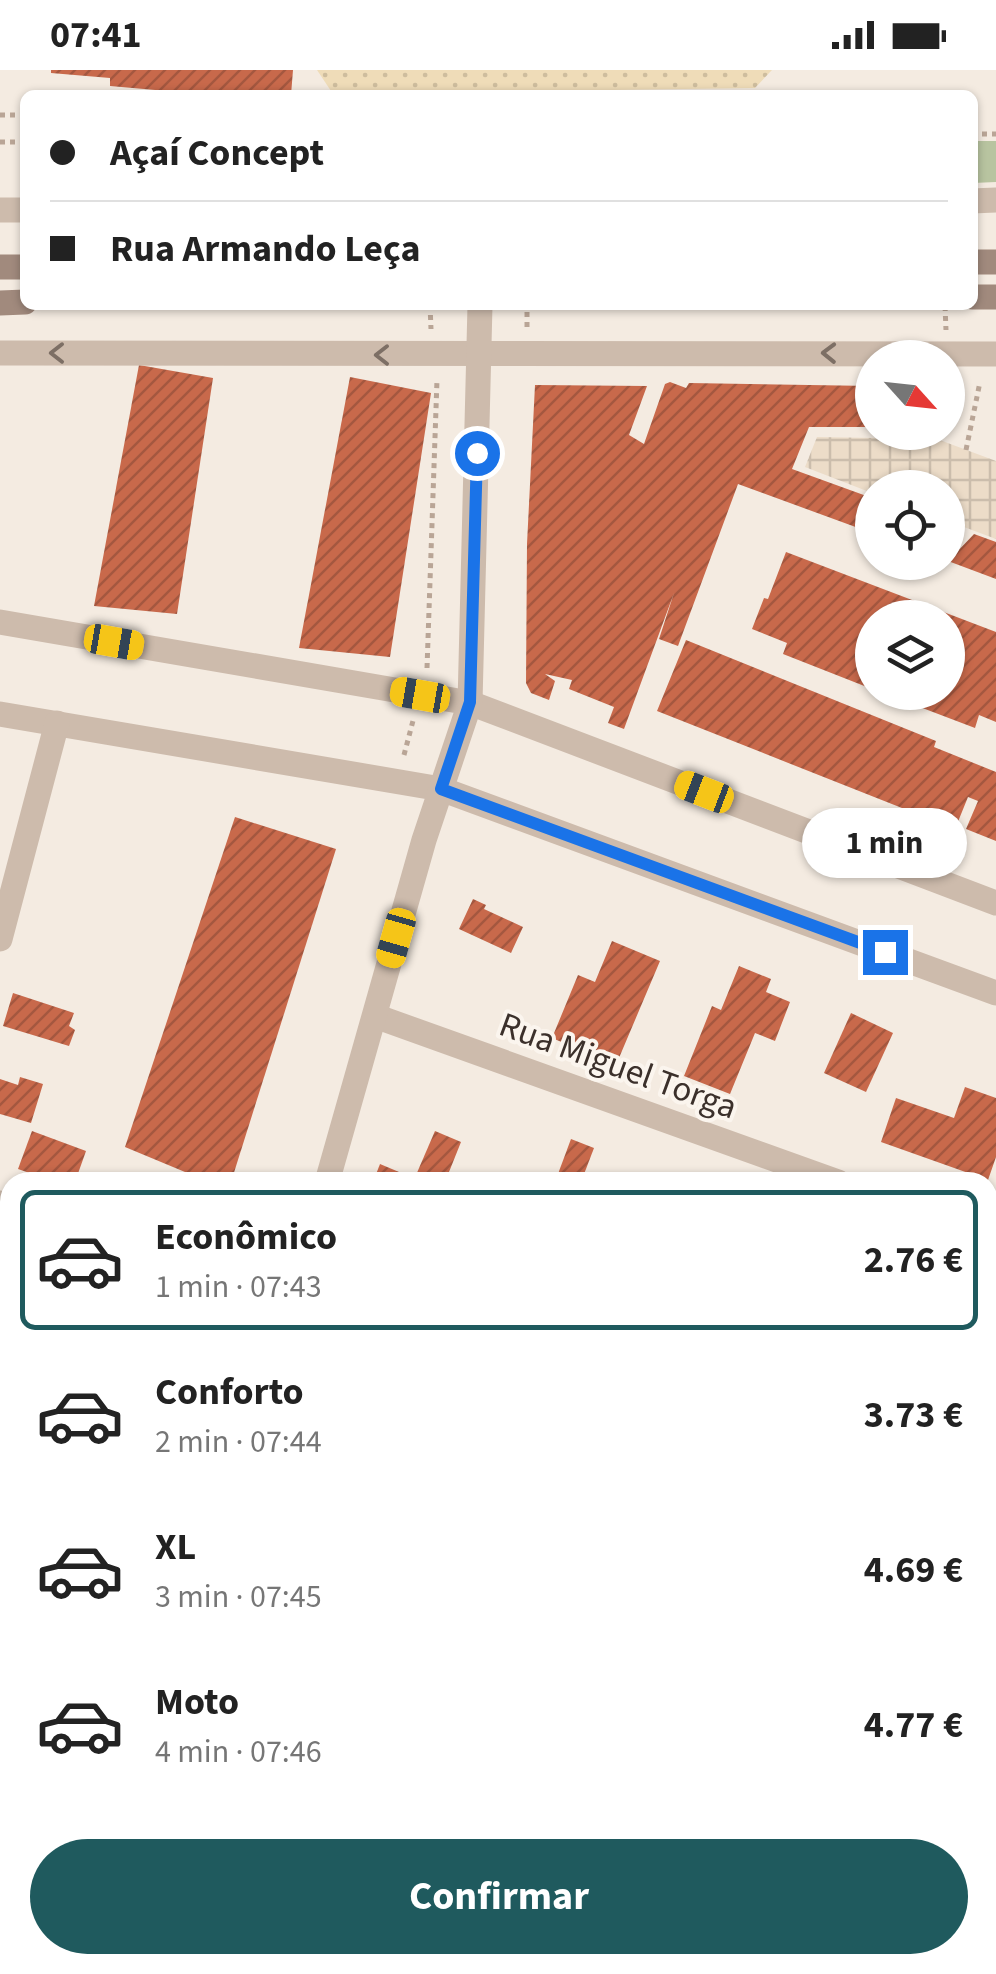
<!DOCTYPE html>
<html lang="pt">
<meta charset="utf-8">
<style>
body{margin:0;font-family:"Source Sans 3",sans-serif;background:#f6f6f6;color:#222;height:100vh;display:flex;flex-direction:column;font-size:38px;white-space:nowrap}
*{box-sizing:border-box;margin:0}
p{font-size:32px;color:#767676}
.icon{flex:none;width:55px;height:55px;fill:none;stroke:currentColor;stroke-width:2;stroke-linecap:round;stroke-linejoin:round}
.map{position:relative;flex:1;overflow:hidden}
.details{position:absolute;left:0px;top:1102px;width:998px;height:802px;display:flex;flex-direction:column;background:#fff;border-radius:30px 30px 0 0;box-shadow:0 2px 8px #0004}
.details>*{flex:none}
.top-card{position:absolute;left:20px;top:20px;width:958px;height:220px;border-radius:15px;box-shadow:0 2px 8px #0004;display:grid;align-content:center;height:220px;padding:0 30px;background:#fff}
.needle{width:65px;rotate:117deg}
.buttons{position:absolute;left:855px;top:270px;display:grid;gap:20px}
.buttons a{display:grid;place-items:center;width:110px;height:110px;border-radius:50%;background:#fff;box-shadow:0 2px 8px #0004;font-size:50px}
.end{position:absolute;width:45px;height:45px;margin:-22px;border:12px solid #1a73e8;background:#fff;box-shadow:0 0 0 5px #fff}
.from{border-radius:50%}
.bubble{position:absolute;height:70px;border-radius:35px;background:#fff;box-shadow:0 2px 8px #0004;font-size:32px;font-weight:700;line-height:70px;text-align:center}
.car{position:absolute;width:30px;height:60px;margin:-30px -15px;border-radius:12px;box-shadow:0 0 8px 2px #0007;background:linear-gradient(#f5c518 24%,#345 0 40%,#f5c518 0 76%,#345 0 86%,#f5c518 0)}
.top-card b{display:flex;align-items:center;gap:35px;height:95px;font-size:38px}
.top-card b+b{border-top:2px solid #e0e0e0}
.top-card i{width:25px;height:25px;background:#222}
ul{padding:18px 0 0;list-style:none}
li{display:flex;align-items:center;gap:30px;height:140px;margin:0 20px 15px;padding:0 10px;border:5px solid transparent;border-radius:15px}
li div{flex:1}
li b{display:block;font-size:38px}
li em{font-style:normal;font-weight:700}
li.selected{border-color:#1f5a5e}
li>.icon{width:90px;height:90px;stroke-width:1.5}
.primary-button{display:flex;gap:20px;margin-top:auto;padding:20px 30px}
.primary-button a{flex:1;height:115px;border-radius:60px;background:#1f5a5e;color:#fff;font-size:40px;font-weight:700;line-height:115px;text-align:center}
.status{display:flex;justify-content:space-between;align-items:center;height:70px;padding:0 50px;background:#fff;direction:ltr}
.status svg{height:28px;fill:currentColor}
.map>svg:first-child{display:block}
</style>
<div class="status"><b>07:41</b><svg viewBox="0 0 49 12"><path d="M0 12V9h3v3zM5 12V6h3v6zM10 12V3h3v9zM15 12V0h3v12zM26 1h20v11H26zM47 4h2v5h-2z"/></svg></div>
<div class="map">
<svg width="996" height="1904" viewBox="0 0 996 1904">
<defs>
<pattern id="sand-dots" width="8" height="8" patternUnits="userSpaceOnUse" patternTransform="scale(2.5)"><rect width="8" height="8" fill="#efdcb8"/><path d="M2 2h.1M6 6h.1" fill="none" stroke="#cebd9e" stroke-width="1.8" stroke-linecap="round"/></pattern>
<pattern id="plaza-grid" width="8" height="8" patternUnits="userSpaceOnUse" patternTransform="scale(2.5)"><rect width="8" height="8" fill="#ecdcc8"/><path d="M0 4h8M4 0v8" fill="none" stroke="#cbbdac"/></pattern>
<pattern id="building-hatch" width="6" height="6" patternUnits="userSpaceOnUse" patternTransform="scale(2.5)"><rect width="6" height="6" fill="#c8694b"/><path d="M-1 1l2-2M0 6l6-6M5 7l2-2" fill="none" stroke="#a4573f"/></pattern>
</defs>
<rect width="100%" height="100%" fill="#f4ebe1"/>
<path fill="#b8c4a0" d="M973,71H996V112L973,113Z"/>
<path fill="url(#sand-dots)" d="M317,0H772L755,18L333,24Z"/>
<path fill="url(#plaza-grid)" d="M817,367L937,369L996,391V469L948,451V418H872V423L805,397Z"/>
<g fill="url(#building-hatch)">
<path d="M51,0H293L291,25H212L110,16V8L51,3Z"/>
<path d="M139,295L213,308L177,544L94,536Z"/>
<path d="M350,307L431,323L390,587L299,578Z"/>
<path d="M670,312L686,318L689,313L872,316V357H809L792,399L872,428V463L738,414L678,576L659,569L674,523L624,659L608,653L614,637L569,619L572,610L545,604L555,611L549,630L531,623L526,613L527,474L535,315L647,316L629,365L644,374L665,314Z"/>
<path d="M948,317H960L948,347Z"/>
<path d="M974,464L996,472V509L948,491V484H955Z"/>
<path d="M786,482L996,562V652L979,645L975,658L883,623L948,622V548H872V619L783,584L787,573L752,559L764,528L768,529Z"/>
<path d="M686,570L936,671L934,677L996,702V771L966,759L978,731L968,727L955,759L657,641Z"/>
<path d="M235,747L336,779L231,1112H209L125,1077Z"/>
<path d="M473,829L486,835L484,839L523,857L511,883L459,859Z"/>
<path d="M612,871L660,891L616,995L552,968L578,905L595,912Z"/>
<path d="M739,896L771,909L766,922L790,932L775,971L755,963L730,1024L684,1006L712,936L721,940Z"/>
<path d="M13,923L74,943L69,956L75,960L69,976L3,956Z"/>
<path d="M851,943L893,963L866,1022L824,1003Z"/>
<path d="M20,1007L43,1014L31,1053L0,1044V1009L18,1015Z"/>
<path d="M965,1017L996,1028V1087L988,1110L881,1072L896,1028L954,1048Z"/>
<path d="M32,1061L86,1081L75,1112H55L18,1099Z"/>
<path d="M435,1061L461,1072L445,1112H413Z"/>
<path d="M571,1069L594,1078L581,1112H555Z"/>
<path d="M380,1094L399,1102L394,1112H373Z"/>
<path d="M0,1275L10,1276V1351L0,1349Z"/>
<path d="M996,1300V1362L988,1359V1310L991,1311Z"/>
<path d="M2,1414L10,1416V1490L0,1488Z"/>
<path d="M988,1454L996,1458V1496L993,1495L988,1507Z"/>
<path d="M0,1629L10,1630V1698L0,1697Z"/>
<path d="M988,1741L996,1746V1758L988,1773Z"/>
<path d="M0,1748L10,1750V1817L0,1815Z"/>
<path d="M988,1880L996,1885V1904H975L980,1895H988Z"/>
<path d="M173,1895H243V1904H174Z"/>
<path d="M809,1895H827L843,1904H804Z"/>
</g>
<g fill="none" stroke-linecap="round" stroke-linejoin="round">
<g stroke="#b9a596" stroke-width="5" stroke-dasharray="5 5" stroke-linecap="butt">
<path d="M0,45H25"/>
<path d="M972,64H996"/>
<path d="M0,72H25"/>
<path d="M430,235L431,259"/>
<path d="M945,236L946,260"/>
<path d="M527,257V235"/>
<path d="M966,380L980,312"/>
<path d="M427,598L437,310"/>
<path d="M404,685L414,647"/>
</g>
<g stroke="#cdbbac" stroke-width="25">
<path d="M972,131L996,130"/>
<path d="M0,140H25"/>
<path d="M0,283L996,284"/>
<path d="M0,552L470,633L996,833"/>
<path d="M0,644L441,719L996,923"/>
<path d="M0,869L57,653"/>
<path d="M375,946L838,1112"/>
<path d="M327,1112L424,770L470,633L480,235"/>
<path d="M0,1133L10,1135"/>
<path d="M988,1166L996,1169"/>
<path d="M0,1393L10,1395"/>
<path d="M988,1396L996,1399"/>
<path d="M991,1849L996,1840"/>
<path d="M0,1862L10,1863"/>
<path d="M91,1895L108,1904"/>
<path d="M171,1904L172,1895"/>
</g>
<g stroke="#a18a7d" stroke-width="25">
<path d="M972,192H996"/>
<path d="M0,197H25"/>
<path d="M972,227H996"/>
<path d="M0,233L25,232"/>
</g>
</g>
<defs><path id="oneway-chevron" d="M-2-3.5L2.5 0L-2 3.5" fill="none" stroke-width="1.6" stroke-linecap="round" stroke-linejoin="round" transform="scale(2.5)"/></defs>
<g stroke="#7d6f65">
<use href="#oneway-chevron" transform="translate(57 283) rotate(180)"/>
<use href="#oneway-chevron" transform="translate(829 283) rotate(-179)"/>
<use href="#oneway-chevron" transform="translate(382 285) rotate(-180)"/>
</g>
<g fill="none" stroke-linecap="round" stroke-linejoin="round">
<path stroke="#1a73e8" stroke-width="12" d="M477,383L470,632L441,719L885,882"/>
</g>
<g text-anchor="middle" dominant-baseline="central" stroke-width="8" stroke-linejoin="round" paint-order="stroke">
<g font-size="35" fill="#3b302b" stroke="#fbf5ee">
<text transform="translate(618 996) rotate(20)">Rua Miguel Torga</text>
</g>
</g>
</svg>
<div class="buttons">
<a><svg class="needle" viewBox="-14 -14 28 28"><path d="M0-13l5 13h-10z" fill="#e53935"/><path d="M0 13l5-13h-10z" fill="#767676"/></svg></a>
<a><svg class="icon" aria-label="locate" viewBox="0 0 24 24"><circle cx="12" cy="12" r="6"/><path d="M12 2v4M12 18v4M2 12h4M18 12h4"/></svg></a>
<a><svg class="icon" aria-label="layers" viewBox="0 0 24 24"><path d="M12 4l9 5-9 5-9-5zM3 14l9 5 9-5"/></svg></a>
</div>
<i class="end from" style="left:477px;top:383px"></i>
<i class="end" style="left:885px;top:882px"></i>
<div class="bubble" style="left:802px;top:738px;width:165px">1 min</div>
<i class="car" style="left:114px;top:572px;rotate:100deg"></i>
<i class="car" style="left:420px;top:625px;rotate:280deg"></i>
<i class="car" style="left:704px;top:722px;rotate:291deg"></i>
<i class="car" style="left:396px;top:868px;rotate:196deg"></i>
<div class="top-card">
<b><i class="from"></i>Açaí Concept</b>
<b><i></i>Rua Armando Leça</b>
</div>
<section class="details">
<ul>
<li class="selected"><svg class="icon" aria-label="car" viewBox="0 0 24 24"><path d="M5 17H2v-5l4-1 3-4h7l3 4 3 1v5h-3M9 17h6M6 11h13"/><circle cx="7" cy="17" r="2"/><circle cx="17" cy="17" r="2"/></svg><div><b>Econômico</b><p>1 min · 07:43</p></div><em>2.76 €</em></li>
<li><svg class="icon" aria-label="car" viewBox="0 0 24 24"><path d="M5 17H2v-5l4-1 3-4h7l3 4 3 1v5h-3M9 17h6M6 11h13"/><circle cx="7" cy="17" r="2"/><circle cx="17" cy="17" r="2"/></svg><div><b>Conforto</b><p>2 min · 07:44</p></div><em>3.73 €</em></li>
<li><svg class="icon" aria-label="car" viewBox="0 0 24 24"><path d="M5 17H2v-5l4-1 3-4h7l3 4 3 1v5h-3M9 17h6M6 11h13"/><circle cx="7" cy="17" r="2"/><circle cx="17" cy="17" r="2"/></svg><div><b>XL</b><p>3 min · 07:45</p></div><em>4.69 €</em></li>
<li><svg class="icon" aria-label="car" viewBox="0 0 24 24"><path d="M5 17H2v-5l4-1 3-4h7l3 4 3 1v5h-3M9 17h6M6 11h13"/><circle cx="7" cy="17" r="2"/><circle cx="17" cy="17" r="2"/></svg><div><b>Moto</b><p>4 min · 07:46</p></div><em>4.77 €</em></li>
</ul>
<div class="primary-button"><a>Confirmar</a></div>
</section>
</div>
